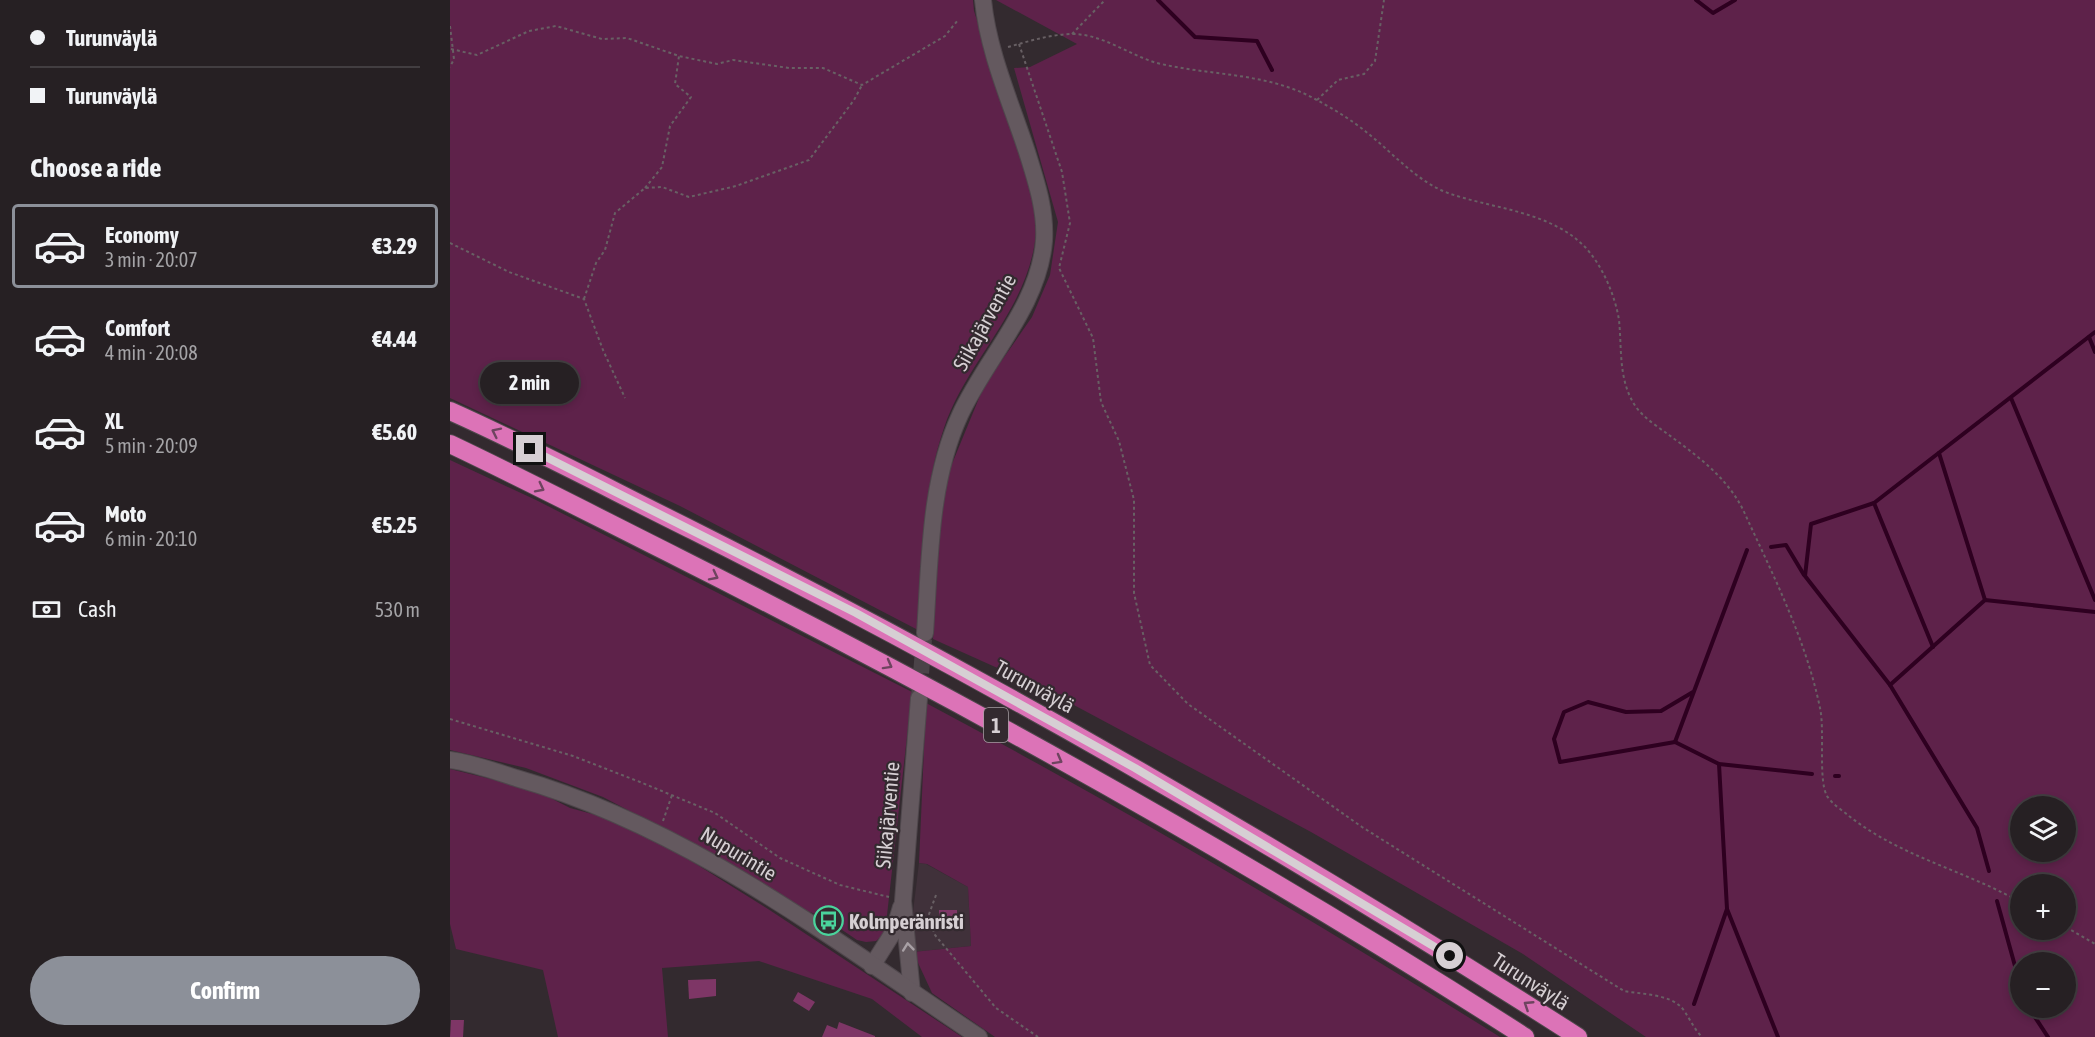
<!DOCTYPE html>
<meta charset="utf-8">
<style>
body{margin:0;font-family:"Asap Condensed",sans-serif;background:#322d30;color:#f1f3f6;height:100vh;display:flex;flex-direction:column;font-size:22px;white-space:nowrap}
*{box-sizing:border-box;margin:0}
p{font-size:20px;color:#a4a3a6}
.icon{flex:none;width:33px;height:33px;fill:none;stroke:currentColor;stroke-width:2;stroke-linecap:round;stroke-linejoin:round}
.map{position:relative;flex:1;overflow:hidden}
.panel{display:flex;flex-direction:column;background:#262023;width:450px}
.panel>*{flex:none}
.banner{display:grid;align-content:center;height:132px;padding:0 30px;background:#262023}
.tools{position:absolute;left:1560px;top:796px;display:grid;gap:12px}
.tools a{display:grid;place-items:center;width:66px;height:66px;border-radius:50%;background:#262023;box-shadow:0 3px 9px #0003,0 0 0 2px #423e41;font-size:30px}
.end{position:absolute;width:27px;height:27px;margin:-14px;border:8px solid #d6cfd3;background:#111;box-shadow:0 0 0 3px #111}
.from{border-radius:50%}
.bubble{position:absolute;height:42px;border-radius:21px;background:#262023;box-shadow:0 3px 9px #0003,0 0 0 2px #423e41;font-size:20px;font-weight:700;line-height:42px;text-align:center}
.banner b{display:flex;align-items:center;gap:21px;height:57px;font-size:22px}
.banner b+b{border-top:2px solid #423e41}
.banner i{width:15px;height:15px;background:#f1f3f6}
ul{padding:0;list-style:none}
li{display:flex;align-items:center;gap:18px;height:84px;margin:0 12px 9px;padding:0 18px;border:3px solid transparent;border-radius:6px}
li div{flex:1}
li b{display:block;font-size:22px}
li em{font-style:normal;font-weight:700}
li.current{border-color:#8c9099}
li>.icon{width:54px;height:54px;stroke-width:1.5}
h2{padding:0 30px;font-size:27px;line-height:72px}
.pay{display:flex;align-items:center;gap:15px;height:66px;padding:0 30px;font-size:22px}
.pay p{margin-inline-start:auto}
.primary-button{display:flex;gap:12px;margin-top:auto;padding:12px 30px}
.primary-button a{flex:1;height:69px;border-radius:36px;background:#8c9099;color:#fff;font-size:24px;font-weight:700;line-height:69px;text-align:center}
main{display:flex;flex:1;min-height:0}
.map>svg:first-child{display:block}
</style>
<main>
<section class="panel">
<div class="banner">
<b><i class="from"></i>Turunväylä</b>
<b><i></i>Turunväylä</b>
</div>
<h2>Choose a ride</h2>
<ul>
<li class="current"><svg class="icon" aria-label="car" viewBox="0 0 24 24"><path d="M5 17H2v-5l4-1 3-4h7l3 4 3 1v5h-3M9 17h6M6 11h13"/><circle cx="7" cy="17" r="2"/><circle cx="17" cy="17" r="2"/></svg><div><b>Economy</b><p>3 min · 20:07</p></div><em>€3.29</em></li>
<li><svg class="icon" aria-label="car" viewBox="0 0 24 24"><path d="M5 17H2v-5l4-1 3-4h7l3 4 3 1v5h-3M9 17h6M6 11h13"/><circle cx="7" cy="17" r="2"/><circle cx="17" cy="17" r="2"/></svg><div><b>Comfort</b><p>4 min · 20:08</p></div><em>€4.44</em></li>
<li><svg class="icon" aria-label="car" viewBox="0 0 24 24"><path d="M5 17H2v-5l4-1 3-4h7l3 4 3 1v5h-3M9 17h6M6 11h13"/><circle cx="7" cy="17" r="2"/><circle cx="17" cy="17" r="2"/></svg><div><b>XL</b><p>5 min · 20:09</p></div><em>€5.60</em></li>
<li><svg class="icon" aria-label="car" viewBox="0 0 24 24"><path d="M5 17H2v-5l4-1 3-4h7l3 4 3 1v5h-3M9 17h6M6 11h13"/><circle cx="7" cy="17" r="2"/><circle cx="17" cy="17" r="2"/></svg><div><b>Moto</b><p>6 min · 20:10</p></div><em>€5.25</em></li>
</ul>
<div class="pay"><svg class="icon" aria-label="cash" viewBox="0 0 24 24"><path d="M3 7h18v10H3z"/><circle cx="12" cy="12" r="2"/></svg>Cash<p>530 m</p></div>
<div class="primary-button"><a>Confirm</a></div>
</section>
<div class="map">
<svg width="1645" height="1037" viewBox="0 0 1645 1037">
<rect width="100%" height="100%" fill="#332a2f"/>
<path fill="#40313a" d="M469,863L476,864L518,887L521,946L463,952L461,928Z"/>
<g fill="#5e224a" fill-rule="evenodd">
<path d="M0,0H523L524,11C538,53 551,95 564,137C573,167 589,201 586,233C579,310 517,359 494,428C472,492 472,563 468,630L230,506L0,398Z"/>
<path d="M546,0H1645V1037H1196L1073,954L861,832L594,689L483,639L487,550L497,476L534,386L582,317L600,275L608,222L564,68L580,67L627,44ZM1570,807H1616V852H1570ZM1570,885H1616V930H1570ZM1570,963H1616V1008H1570Z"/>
<path d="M0,460L86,500L462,692L435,933L426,941L416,942L407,940L373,917L341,905L273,860L153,797L76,768L0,750Z"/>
<path d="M476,703C671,807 862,919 1050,1037H545L482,993L463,952L521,946L518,887L477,864L469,863Z"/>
<path d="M0,769L85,790L120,808L161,819L222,849L318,909L512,1037H472L422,999L309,961L212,968L218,1037H108L93,970L6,949L0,924Z"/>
</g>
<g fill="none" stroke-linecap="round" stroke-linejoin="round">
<g stroke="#2e0020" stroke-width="4">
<path d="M708,0L745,37L807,41L822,70"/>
<path d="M1246,0L1263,13L1285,0"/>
<path d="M1645,332L1424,503L1361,524L1355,576L1440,685L1535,600L1645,612"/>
<path d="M1639,337L1645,352"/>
<path d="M1561,398L1645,600"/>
<path d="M1489,453L1535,600"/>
<path d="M1424,503L1483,647"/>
<path d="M1321,547L1336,545L1354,575"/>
<path d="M1440,685L1527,828L1539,871"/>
<path d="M1243,692L1211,711L1176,712L1138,702L1114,712L1104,739L1110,762L1225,742L1297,550"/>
<path d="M1225,742L1269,764L1362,774"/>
<path d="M1385,776H1389"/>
<path d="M1547,901L1570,984"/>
<path d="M1277,909L1328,1037"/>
<path d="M1244,1004L1277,909L1269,764"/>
<path d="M1579,1008L1598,1037"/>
</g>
</g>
<g fill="#7e3666">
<rect x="489" y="910" width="18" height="17"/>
<path d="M266,979V996L239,999L238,980Z"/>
<path d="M348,992L365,1002L359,1011L343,1001Z"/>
<path d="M1,1020H14L13,1037H0Z"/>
<path d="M389,1022L425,1036V1037H372L377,1025L387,1029Z"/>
</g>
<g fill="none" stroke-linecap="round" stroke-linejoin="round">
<path stroke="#4b4348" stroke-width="16" stroke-dasharray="16 8" stroke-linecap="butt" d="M469,697L474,639"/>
<defs>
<g id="tertiary">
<path d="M475,633C480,561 479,482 510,415C536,358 589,306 594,241C596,210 586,181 577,152C561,103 538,52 533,0"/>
<path d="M422,966L444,931L451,907"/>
<path d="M462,993L453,901L469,698"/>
</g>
<path id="secondary" d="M0,760C22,763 44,771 66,778C238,827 382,939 529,1037"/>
<g id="motorway">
<path d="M0,411C83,448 163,491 244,531C548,684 842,854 1128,1037"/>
<path d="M0,444C76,480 151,519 227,557C517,703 802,862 1075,1037"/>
</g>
</defs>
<use href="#tertiary" stroke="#4f474c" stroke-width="18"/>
<use href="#secondary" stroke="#4f474c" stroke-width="18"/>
<use href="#motorway" stroke="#4f474c" stroke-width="20"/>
<g stroke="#686064" stroke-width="2" stroke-dasharray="3 3" stroke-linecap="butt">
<path d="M0,26L4,59L0,67"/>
<path d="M622,34L655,0"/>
<path d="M569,44L612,172L620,223L609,268L643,338L651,402L669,441L684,500V593L700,665L738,704L912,827L1174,991C1190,994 1217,994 1230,1006C1237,1012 1242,1027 1252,1037"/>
<path d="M558,47C580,41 601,34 624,34C654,35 679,55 707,63C760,76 816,72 865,99C882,108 900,119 915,131C942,152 966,181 998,193C1043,209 1100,211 1135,247C1152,265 1165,295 1169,320C1172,349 1168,381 1186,407C1194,418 1208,427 1219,435C1249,457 1280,480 1295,514C1324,577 1356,640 1370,708C1375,730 1368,780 1377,796C1382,804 1392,810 1399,816C1451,857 1514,870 1570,902"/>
<path d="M1,49L27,55L79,31L106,26L152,39L177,38L229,56L267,64L283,60L339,68H373L412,85L495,36L508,20"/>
<path d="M867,100L888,80L914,74L925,61L934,0"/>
<path d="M195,188L212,167L220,126L241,97L225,84L229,56"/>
<path d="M0,243L59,272L134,299L153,350L175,398"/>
<path d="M134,299L146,263L155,250L165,213L195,188L212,187L239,197L286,186L359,160L404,100L412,85"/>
<path d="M0,719L123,756L190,782L265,813L330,858L390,885L439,897"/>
<path d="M213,821L222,795"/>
<path d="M486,895L478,917L485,935L546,1008L588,1037"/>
<path d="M1616,927L1645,944"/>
</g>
<use href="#tertiary" stroke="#64595f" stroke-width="16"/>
<use href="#secondary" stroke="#64595f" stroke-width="16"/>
<use href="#motorway" stroke="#dc73b7" stroke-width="18"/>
</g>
<defs><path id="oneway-chevron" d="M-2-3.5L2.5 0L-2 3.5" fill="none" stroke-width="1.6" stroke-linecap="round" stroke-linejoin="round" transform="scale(1.5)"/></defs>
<g stroke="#6e445f">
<use href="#oneway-chevron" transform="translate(46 432) rotate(-154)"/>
<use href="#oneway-chevron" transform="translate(90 488) rotate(27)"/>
<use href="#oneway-chevron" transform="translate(264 576) rotate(27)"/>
<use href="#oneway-chevron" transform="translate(438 665) rotate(29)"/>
<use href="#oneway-chevron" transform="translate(608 760) rotate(29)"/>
<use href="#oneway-chevron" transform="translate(1078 1005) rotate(-147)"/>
</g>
<use stroke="#a8a0a5" href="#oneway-chevron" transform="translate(458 947) rotate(-96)"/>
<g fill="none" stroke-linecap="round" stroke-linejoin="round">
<path stroke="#d6cfd3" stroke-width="8" d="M80,449L406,613L685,768L1000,956"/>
</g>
<defs>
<symbol id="bus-ring" viewBox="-11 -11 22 22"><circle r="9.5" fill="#332a2f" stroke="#4ad49c" stroke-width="1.5"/><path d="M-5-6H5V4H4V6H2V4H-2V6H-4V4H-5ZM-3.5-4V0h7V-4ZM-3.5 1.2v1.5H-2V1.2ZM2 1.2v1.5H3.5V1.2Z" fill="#4ad49c"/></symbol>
</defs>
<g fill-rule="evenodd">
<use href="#bus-ring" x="362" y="904" width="33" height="33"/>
</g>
<g text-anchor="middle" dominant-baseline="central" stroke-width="4.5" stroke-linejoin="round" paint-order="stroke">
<rect fill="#332a2f" stroke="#a59ea2" stroke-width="1.5" x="534" y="708" width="24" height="34" rx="4.5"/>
<g font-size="20" font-weight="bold" fill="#d6cfd3">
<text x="546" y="725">1</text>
</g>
<g font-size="21" fill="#d6cfd3" stroke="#332a2f">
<text transform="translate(534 322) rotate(-61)">Siikajärventie</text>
<text transform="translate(585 686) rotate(29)">Turunväylä</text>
<text transform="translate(437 815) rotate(-85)">Siikajärventie</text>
<text transform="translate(289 853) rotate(31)">Nupurintie</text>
<text transform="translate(1081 981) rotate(33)">Turunväylä</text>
</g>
<g font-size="21" font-weight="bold" fill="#d6cfd3" stroke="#332a2f" text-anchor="start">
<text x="399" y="921">Kolmperänristi</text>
</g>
</g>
</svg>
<div class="tools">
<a><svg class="icon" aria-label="layers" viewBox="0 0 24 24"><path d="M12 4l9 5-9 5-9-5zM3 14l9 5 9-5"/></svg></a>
<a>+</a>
<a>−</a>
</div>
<i class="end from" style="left:1000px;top:956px"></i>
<i class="end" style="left:80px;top:449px"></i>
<div class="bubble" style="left:30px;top:362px;width:99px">2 min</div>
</div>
</main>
